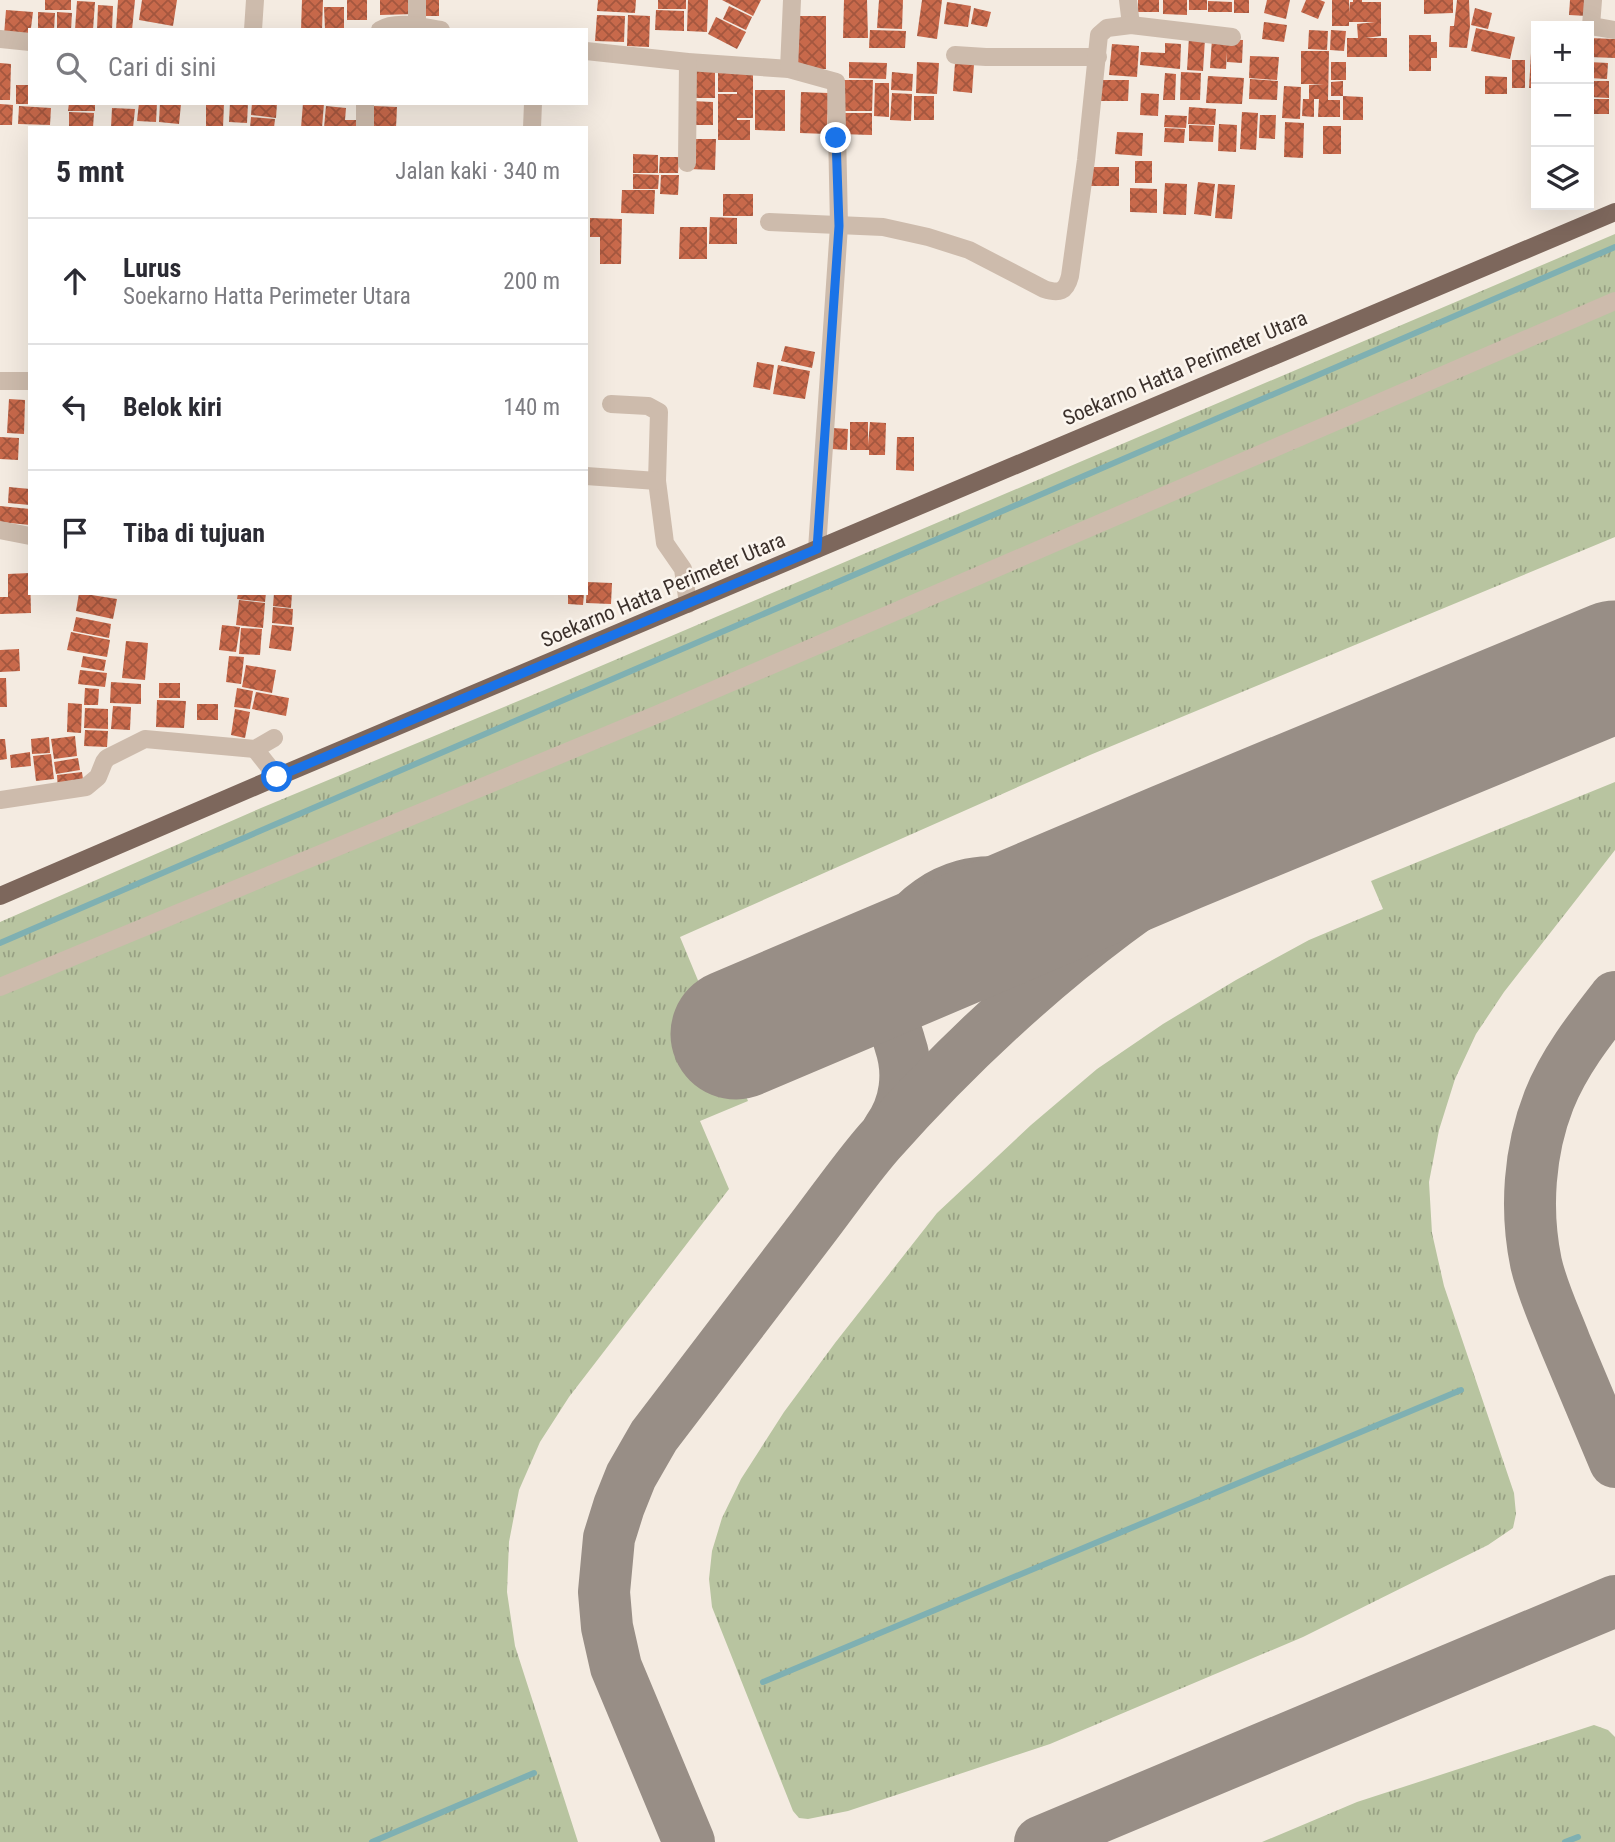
<!DOCTYPE html>
<html lang="id">
<head>
<meta charset="utf-8">
<style>
  :root { --surface:#fff; --page:#f7f7f7; --text:#2b2b33; --muted:#7c7c81; --line:#e1e1e2 }
  body { margin:0; font-family:"Roboto Condensed",sans-serif; background:var(--page); color:var(--text) }
  .controls { position:absolute; right:21px; top:21px; display:grid; overflow:hidden; border-radius:0px; box-shadow:0 7px 28px #0002 }
  .controls button { width:63px; height:63px; display:grid; place-items:center; padding:0; border:0; border-bottom:2px solid var(--line); background:var(--surface); color:var(--text); font:35px sans-serif }
  .stop { position:absolute; width:21px; height:21px; margin:-16px; border:5px solid #1a73e8; border-radius:50%; background:#fff }
  .stop.end { background:#1a73e8; border-color:#fff; box-shadow:0 2px 7px #0008 }
  .list { margin:0; padding:0; list-style:none }
  h2 { display:flex; justify-content:space-between; align-items:center; height:91px; margin:0; padding:0 28px; font-size:30px }
  h2 small { font-size:23px; font-weight:400; color:var(--muted) }
  .list li { display:grid; grid-template-columns:46px 1fr auto; gap:21px; align-items:center; box-sizing:border-box; height:126px; padding:0 28px; border-top:2px solid var(--line) }
  .list b { display:block; font-size:26px; white-space:nowrap }
  .list p { margin:0; font-size:23px; white-space:nowrap; color:var(--muted) }
  .list em { font-size:23px; font-style:normal; color:var(--muted) }
  .icon { flex:none; width:38px; height:38px; fill:none; stroke:currentColor; stroke-width:2; stroke-linecap:round; stroke-linejoin:round }
  .map { position:relative; flex:none; width:1615px; height:1842px; overflow:hidden }
  .search { position:absolute; background:var(--surface); box-shadow:0 7px 28px #0002; left:28px; top:28px; width:560px; height:77px; display:flex; align-items:center; gap:18px; box-sizing:border-box; padding:0 24px; border-radius:0px; color:var(--muted); font-size:26px }
  .panel { position:absolute; background:var(--surface); box-shadow:0 7px 28px #0002; left:28px; top:126px; width:560px; height:469px; border-radius:0px }
  .map>svg:first-child { display:block }
</style>
</head>
<body>
<div class="map">
<svg width="1615" height="1842" viewBox="0 0 1615 1842">
  <defs>
    <pattern id="grass-tufts" width="24" height="20" patternUnits="userSpaceOnUse" patternTransform="scale(1.75)"><rect width="24" height="20" fill="#b8c4a0"/><path d="M3 7l-1-3M5 7V3M7 7l1-3M15 17l-1-3M17 17v-4M19 17l1-3" fill="none" stroke="#97a083"/></pattern>
    <pattern id="building-cross-hatch" width="8" height="8" patternUnits="userSpaceOnUse" patternTransform="scale(1.75)"><rect width="8" height="8" fill="#c8694b"/><path d="M0 0l8 8M0 8l8-8" fill="none" stroke="#a4573f"/></pattern>
  </defs>
  <rect width="100%" height="100%" fill="#f4ebe1"/>
  <g fill="url(#grass-tufts)">
    <polygon points="1615,234 1615,537 1090,755 680,937 748,1101 700,1121 729,1189 569,1397 540,1442 519,1490 509,1542 507,1592 515,1646 578,1842 0,1842 0,922 261,808 528,697"/>
    <polygon points="1615,782 1615,850 1504,992 1476,1034 1455,1079 1439,1130 1429,1182 1432,1233 1444,1286 1514,1493 1516,1514 1513,1528 1488,1545 1303,1637 1050,1744 848,1811 808,1819 799,1818 793,1811 712,1607 709,1579 712,1551 722,1518 741,1479 784,1412 835,1343 937,1213 1031,1125 1097,1069 1163,1024 1236,980 1309,940 1383,909 1371,881"/>
    <polygon points="1594,1725 1608,1730 1615,1737 1615,1842 1262,1842 1357,1802"/>
  </g>
  <g fill="none" stroke-linecap="round" stroke-linejoin="round">
    <g stroke="#7fb0b2" stroke-width="6">
      <polyline points="0,943 1615,247"/>
      <polyline points="763,1682 1461,1390"/>
      <polyline points="372,1842 534,1773"/>
      <polyline points="1565,1842 1578,1837"/>
    </g>
    <g stroke="#988e86" stroke-width="52">
      <path d="M 1615,997 C 1590,1029 1564,1062 1549,1100 C 1529,1151 1525,1210 1536,1263 C 1542,1290 1555,1317 1565,1343 C 1582,1383 1598,1422 1615,1462"/>
      <path d="M 888,1130 C 906,1105 910,1073 900,1044 C 896,1028 888,1014 885,998 C 883,986 885,973 888,961 C 899,913 951,877 1000,883 C 1022,886 1040,894 1063,890 C 1080,887 1096,879 1113,873 C 1134,864 1156,856 1177,847"/>
      <path d="M 689,1842 L 616,1667 L 607,1627 L 604,1592 L 609,1538 L 619,1506 L 631,1476 L 654,1436 C 704,1370 755,1304 805,1238 C 830,1206 853,1172 879,1142 C 976,1033 1087,934 1211,857 C 1267,822 1326,793 1383,763"/>
      <polyline points="1040,1842 1615,1601"/>
    </g>
    <polyline stroke="#988e86" stroke-width="131" points="736,1034 1177,847 1615,666"/>
  </g>
  <g fill="url(#building-cross-hatch)">
    <rect x="45" y="0" width="26" height="10"/>
    <polygon points="118,0 135,0 132,30 116,30"/>
    <polygon points="142,0 177,0 173,26 139,20"/>
    <polygon points="302,0 323,0 322,30 301,30"/>
    <rect x="347" y="0" width="20" height="20"/>
    <polygon points="380,0 415,0 415,14 380,15"/>
    <rect x="420" y="0" width="19" height="16"/>
    <polygon points="598,0 636,0 635,13 597,11"/>
    <rect x="658" y="0" width="28" height="9"/>
    <polygon points="688,0 708,0 707,32 687,31"/>
    <polygon points="722,0 761,0 753,16"/>
    <polygon points="844,0 867,0 868,38 843,38"/>
    <polygon points="879,0 903,0 902,29 877,28"/>
    <polygon points="922,0 942,0 937,39 917,36"/>
    <rect x="1138" y="0" width="21" height="12"/>
    <polygon points="1163,0 1187,0 1187,15 1163,14"/>
    <rect x="1189" y="0" width="18" height="10"/>
    <rect x="1234" y="0" width="15" height="13"/>
    <polygon points="1267,0 1290,0 1286,19 1264,13"/>
    <polygon points="1306,0 1320,0 1325,2 1318,19 1301,12"/>
    <polygon points="1332,0 1349,0 1349,13 1350,2 1353,2 1353,0 1362,0 1362,2 1381,2 1381,36 1365,38 1387,38 1387,57 1347,57 1347,38 1358,38 1357,24 1375,22 1349,22 1349,26 1332,26"/>
    <polygon points="1424,0 1453,0 1453,13 1424,14"/>
    <polygon points="1457,0 1469,0 1470,26 1467,48 1449,47 1450,26 1454,26"/>
    <polygon points="1570,0 1587,0 1587,16 1569,15"/>
    <polygon points="77,1 95,2 93,30 75,30"/>
    <polygon points="1208,1 1232,2 1232,12 1208,12"/>
    <polygon points="947,2 971,6 968,27 944,24"/>
    <polygon points="98,5 113,6 112,30 97,30"/>
    <polygon points="729,6 752,17 746,30 723,19"/>
    <polygon points="324,7 344,7 344,29 325,29"/>
    <polygon points="974,8 991,12 987,27 971,24"/>
    <polygon points="1475,8 1492,13 1488,29 1471,25"/>
    <polygon points="6,10 33,12 30,36 4,35"/>
    <polygon points="656,10 684,11 684,31 655,30"/>
    <polygon points="38,12 55,13 54,30 38,30"/>
    <polygon points="57,12 72,13 71,30 57,30"/>
    <polygon points="597,15 625,16 624,42 595,41"/>
    <polygon points="628,15 650,16 649,47 627,46"/>
    <rect x="798" y="16" width="28" height="53"/>
    <polygon points="716,17 746,32 737,49 708,34"/>
    <polygon points="1264,22 1287,25 1284,42 1262,39"/>
    <polygon points="1476,28 1515,37 1510,59 1471,51"/>
    <polygon points="870,30 906,31 905,48 869,48"/>
    <polygon points="1309,30 1328,31 1327,50 1308,49"/>
    <polygon points="1331,30 1346,31 1344,51 1330,50"/>
    <polygon points="1409,35 1431,35 1431,42 1437,42 1437,58 1431,58 1431,71 1409,71"/>
    <polygon points="1189,37 1205,39 1203,71 1187,70"/>
    <polygon points="1589,38 1615,39 1615,58 1589,57"/>
    <polygon points="1212,39 1243,40 1242,63 1227,62 1227,52 1226,69 1210,68"/>
    <polygon points="1165,43 1181,44 1180,69 1140,65 1141,52 1165,53"/>
    <polygon points="1112,44 1139,46 1137,77 1109,75"/>
    <polygon points="1301,51 1329,51 1328,100 1340,100 1340,117 1318,117 1319,99 1314,99 1314,117 1302,116 1303,99 1309,99 1309,85 1324,84 1301,84"/>
    <polygon points="1531,53 1536,53 1536,88 1529,88"/>
    <polygon points="1250,56 1279,57 1277,80 1249,78"/>
    <rect x="1512" y="60" width="13" height="28"/>
    <polygon points="849,62 887,63 886,79 849,78"/>
    <polygon points="917,62 939,63 937,94 916,93"/>
    <rect x="1331" y="62" width="15" height="18"/>
    <polygon points="1589,62 1608,63 1607,79 1589,78"/>
    <polygon points="0,63 11,64 10,100 0,100"/>
    <polygon points="955,63 974,64 972,93 953,91"/>
    <polygon points="693,68 715,69 715,98 693,98"/>
    <polygon points="718,71 753,71 753,118 737,118 737,120 750,120 750,140 718,140 718,94 737,94 737,92 718,92"/>
    <polygon points="892,72 913,74 912,91 891,90"/>
    <polygon points="1181,72 1201,73 1200,100 1180,100"/>
    <polygon points="1165,73 1176,74 1175,100 1163,100"/>
    <polygon points="1208,76 1244,78 1242,104 1206,103"/>
    <polygon points="1485,76 1507,77 1507,94 1485,94"/>
    <polygon points="1250,79 1278,81 1277,100 1249,99"/>
    <polygon points="840,80 873,80 872,111 839,111"/>
    <polygon points="1098,80 1129,80 1128,101 1098,101"/>
    <polygon points="1343,81 1343,96 1331,96 1331,82"/>
    <polygon points="1589,81 1609,81 1609,98 1589,97"/>
    <polygon points="875,83 889,83 889,117 874,116"/>
    <rect x="16" y="85" width="14" height="19"/>
    <polygon points="1284,86 1301,87 1300,119 1282,118"/>
    <polygon points="755,90 785,90 785,131 755,130"/>
    <polygon points="801,92 828,93 827,134 800,133"/>
    <polygon points="892,93 912,94 911,121 890,120"/>
    <polygon points="1141,93 1159,94 1158,116 1140,115"/>
    <rect x="914" y="96" width="20" height="24"/>
    <polygon points="1343,96 1363,97 1363,120 1343,120"/>
    <rect x="1589" y="99" width="20" height="15"/>
    <polygon points="691,101 713,102 713,125 691,125"/>
    <polygon points="69,103 95,103 95,111 68,111"/>
    <polygon points="139,103 157,103 156,122 137,121"/>
    <polygon points="160,103 181,104 179,124 159,122"/>
    <polygon points="206,103 224,103 223,128 206,128"/>
    <polygon points="230,103 248,103 247,123 229,122"/>
    <polygon points="252,103 277,103 276,118 251,115"/>
    <polygon points="303,103 324,103 322,128 301,128"/>
    <polygon points="0,104 13,105 12,125 0,125"/>
    <polygon points="19,106 51,108 50,125 18,124"/>
    <polygon points="326,106 346,108 345,120 363,120 363,128 324,128"/>
    <polygon points="374,106 397,107 396,128 372,128"/>
    <polygon points="1189,107 1216,109 1215,125 1188,124"/>
    <polygon points="112,108 135,109 133,128 111,128"/>
    <polygon points="69,112 94,113 93,128 69,128"/>
    <polygon points="1242,112 1258,113 1256,150 1240,149"/>
    <polygon points="840,113 872,113 872,135 839,134"/>
    <polygon points="1165,115 1187,116 1186,128 1164,127"/>
    <polygon points="1260,115 1276,115 1275,139 1259,138"/>
    <polygon points="251,117 275,119 274,128 250,128"/>
    <polygon points="1285,122 1304,123 1303,158 1284,157"/>
    <polygon points="1219,124 1237,125 1236,152 1218,151"/>
    <polygon points="1189,125 1214,126 1213,142 1189,141"/>
    <rect x="1323" y="126" width="18" height="28"/>
    <polygon points="1165,128 1185,129 1184,143 1164,142"/>
    <polygon points="1117,132 1143,133 1142,156 1115,154"/>
    <polygon points="690,139 716,139 715,170 689,169"/>
    <polygon points="633,154 658,155 658,173 633,173"/>
    <polygon points="660,157 679,157 678,173 659,173"/>
    <rect x="1135" y="161" width="17" height="22"/>
    <rect x="1090" y="167" width="29" height="19"/>
    <polygon points="633,174 659,175 658,189 633,189"/>
    <polygon points="661,175 679,175 678,195 660,194"/>
    <polygon points="1198,182 1215,184 1211,216 1194,214"/>
    <polygon points="1165,183 1187,184 1186,215 1163,214"/>
    <polygon points="1218,184 1235,185 1232,219 1215,218"/>
    <polygon points="1130,188 1157,189 1157,213 1130,212"/>
    <polygon points="622,190 655,190 654,214 621,213"/>
    <rect x="723" y="194" width="30" height="22"/>
    <polygon points="710,217 737,218 737,244 709,244"/>
    <polygon points="590,218 622,219 621,264 600,264 600,237 590,237"/>
    <polygon points="680,227 707,227 707,259 679,259"/>
    <polygon points="785,346 815,352 812,368 781,361"/>
    <polygon points="757,362 774,365 770,390 753,387"/>
    <polygon points="778,365 810,371 805,399 773,394"/>
    <polygon points="9,399 25,400 24,434 7,433"/>
    <polygon points="850,422 868,422 868,445 870,422 886,423 885,455 869,455 869,450 850,450"/>
    <polygon points="833,428 848,429 847,450 832,449"/>
    <polygon points="0,437 19,438 18,460 0,459"/>
    <polygon points="897,437 914,437 914,471 896,470"/>
    <polygon points="9,487 30,489 30,505 8,503"/>
    <polygon points="0,506 30,509 30,525 0,522"/>
    <polygon points="30,573 31,613 0,614 0,597 8,597 8,574"/>
    <polygon points="587,582 612,583 611,604 586,603"/>
    <polygon points="79,593 117,599 113,619 76,611"/>
    <polygon points="238,593 266,593 265,602 237,599"/>
    <polygon points="274,593 292,593 291,608 273,606"/>
    <polygon points="568,593 584,593 583,605 568,604"/>
    <polygon points="239,600 265,603 263,628 236,625"/>
    <polygon points="273,607 293,609 292,625 272,623"/>
    <polygon points="76,617 111,624 109,638 73,631"/>
    <polygon points="222,625 240,627 236,652 219,650"/>
    <polygon points="272,625 294,627 291,651 269,648"/>
    <polygon points="241,628 262,629 260,655 239,654"/>
    <polygon points="71,632 110,640 107,657 67,650"/>
    <polygon points="126,641 148,643 145,680 122,678"/>
    <polygon points="19,649 20,671 0,672 0,650"/>
    <polygon points="83,656 106,660 104,671 81,667"/>
    <polygon points="229,656 244,657 241,684 226,682"/>
    <polygon points="246,665 276,670 272,693 242,687"/>
    <polygon points="80,670 107,673 105,687 78,684"/>
    <polygon points="0,678 6,678 7,707 0,707"/>
    <polygon points="111,682 141,684 141,704 110,703"/>
    <rect x="159" y="683" width="21" height="15"/>
    <polygon points="85,688 99,689 98,705 84,705"/>
    <polygon points="237,688 253,691 250,709 234,707"/>
    <polygon points="256,692 289,698 286,716 252,709"/>
    <polygon points="157,700 186,701 184,728 156,727"/>
    <polygon points="68,703 82,704 81,733 67,732"/>
    <rect x="197" y="704" width="21" height="16"/>
    <polygon points="113,706 131,707 130,730 111,729"/>
    <polygon points="85,708 108,709 108,729 84,728"/>
    <polygon points="235,709 250,712 245,738 231,735"/>
    <polygon points="85,730 108,731 107,747 84,746"/>
    <polygon points="75,736 77,756 54,759 51,739"/>
    <polygon points="49,737 50,753 32,754 31,739"/>
    <polygon points="0,739 5,739 7,759 0,760"/>
    <polygon points="30,752 31,766 11,768 10,755"/>
    <polygon points="51,754 54,779 36,781 33,756"/>
    <polygon points="78,758 80,770 56,774 54,762"/>
    <polygon points="82,772 84,787 58,790 57,775"/>
  </g>
  <g fill="none" stroke-linecap="round" stroke-linejoin="round">
    <g stroke="#cdbbac" stroke-width="18">
      <polyline points="1128,0 1131,25"/>
      <polyline points="1593,0 1591,26 1615,30"/>
      <polyline points="417,26 417,0"/>
      <polyline points="253,30 255,0"/>
      <path d="M 380,30 C 397,20 422,27 441,30"/>
      <polyline points="0,39 30,42"/>
      <polyline points="586,51 688,62 789,69 836,82 839,226 817,549"/>
      <polyline points="955,55 986,57 1098,57"/>
      <polyline points="789,69 792,0"/>
      <polyline points="365,128 365,103"/>
      <polyline points="532,128 533,103"/>
      <polyline points="687,163 688,62"/>
      <path d="M 769,222 L 883,227 L 928,237 L 969,250 L 1044,289 C 1059,294 1066,292 1070,276 L 1086,160 L 1099,35 L 1107,28 L 1131,25 L 1232,37"/>
      <polyline points="0,381 30,381"/>
      <polyline points="611,404 648,406 659,412 657,481 664,535 665,543 683,569 688,604"/>
      <polyline points="586,476 657,481"/>
      <polyline points="0,530 30,536"/>
      <polyline points="255,749 277,777"/>
      <polyline points="0,800 86,787 98,777 104,762 107,758 145,739 255,749 274,738"/>
      <polyline points="0,987 658,714 1615,301"/>
    </g>
    <polyline stroke="#7d675c" stroke-width="18" points="0,896 277,777 1615,212"/>
  </g>
  <g fill="none" stroke-linecap="round" stroke-linejoin="round">
    <polyline stroke="#1a73e8" stroke-width="9" points="277,777 817,549 839,226 836,138"/>
  </g>
  <g text-anchor="middle" stroke-width="5" stroke-linejoin="round" paint-order="stroke">
    <g font-size="21" fill="#3b302b" stroke="#fbf5ee">
      <text transform="translate(1185 368) rotate(-23)" y="7">Soekarno Hatta Perimeter Utara</text>
      <text transform="translate(663 590) rotate(-23)" y="7">Soekarno Hatta Perimeter Utara</text>
    </g>
  </g>
</svg>
<div class="controls">
<button>+</button>
<button>−</button>
<button><svg class="icon" aria-label="layers" viewBox="0 0 24 24"><path d="M12 4l9 5-9 5-9-5zM3 14l9 5 9-5"/></svg></button>
</div>
<div class="stop" style="left:277px;top:777px"></div>
<div class="stop end" style="left:836px;top:138px"></div>
<div class="search"><svg class="icon" aria-label="search" viewBox="0 0 24 24"><circle cx="10" cy="10" r="6"/><path d="M15 15l6 6"/></svg>Cari di sini</div>
<section class="panel">
<h2>5 mnt<small>Jalan kaki · 340 m</small></h2>
<ul class="list">
<li><svg class="icon" aria-label="ahead" viewBox="0 0 24 24"><path d="M12 20V5M6 11l6-6 6 6"/></svg><div><b>Lurus</b><p>Soekarno Hatta Perimeter Utara</p></div><em>200 m</em></li>
<li><svg class="icon" aria-label="left" viewBox="0 0 24 24"><path d="M17 20v-9H6M10 6l-5 5 5 5"/></svg><div><b>Belok kiri</b></div><em>140 m</em></li>
<li><svg class="icon" aria-label="arrive" viewBox="0 0 24 24"><path d="M6 21V4h12l-3 4 3 4H6"/></svg><div><b>Tiba di tujuan</b></div></li>
</ul>
</section>
</div>
</body>
</html>
